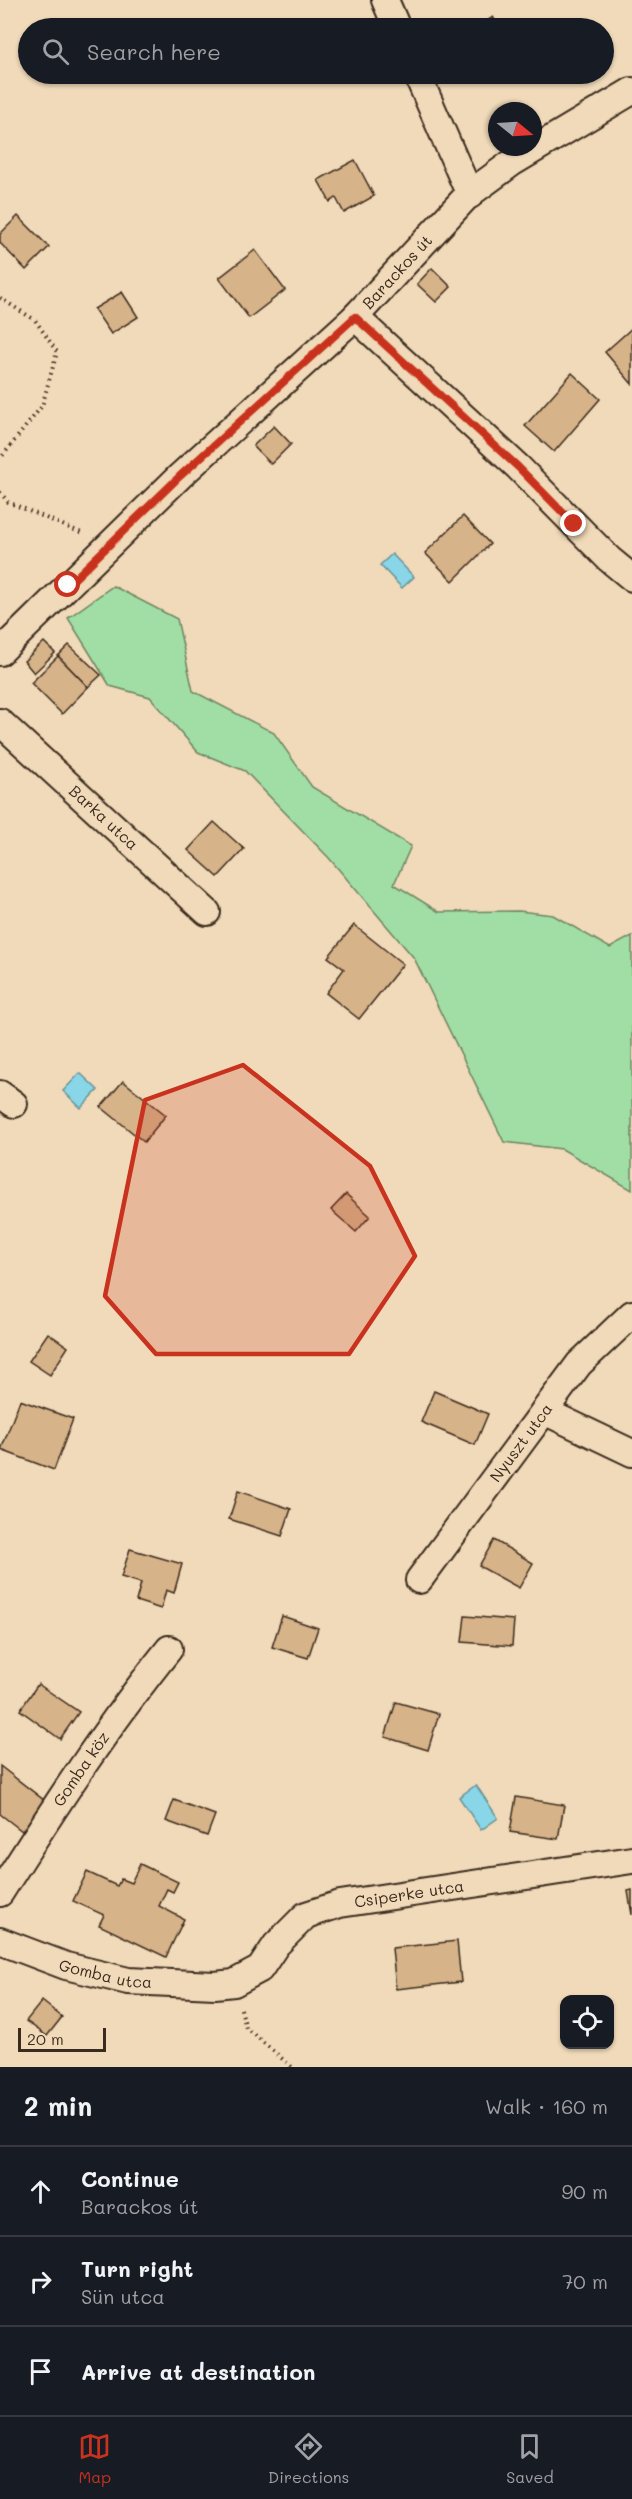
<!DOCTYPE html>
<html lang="en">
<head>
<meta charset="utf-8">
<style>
  :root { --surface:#171b24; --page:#20242c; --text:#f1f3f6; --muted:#9ea1a6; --line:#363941; --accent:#c8321e }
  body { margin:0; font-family:Mali,sans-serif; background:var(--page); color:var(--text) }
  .controls { position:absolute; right:18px; bottom:18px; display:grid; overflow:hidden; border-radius:12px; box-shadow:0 2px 4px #0004 }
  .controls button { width:54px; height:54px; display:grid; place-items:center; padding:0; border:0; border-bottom:2px solid var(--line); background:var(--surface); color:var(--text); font:30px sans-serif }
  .compass { position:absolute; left:488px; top:102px; width:54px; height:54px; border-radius:50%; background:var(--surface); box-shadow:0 2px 4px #0004; rotate:108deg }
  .scale { position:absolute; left:18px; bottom:15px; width:88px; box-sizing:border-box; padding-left:6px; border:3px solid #3b2a1e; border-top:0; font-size:16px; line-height:21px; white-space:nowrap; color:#3b2a1e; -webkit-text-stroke:4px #f0dab9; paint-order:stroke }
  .stop { position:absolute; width:18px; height:18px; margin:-14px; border:4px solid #c8321e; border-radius:50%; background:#fff }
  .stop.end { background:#c8321e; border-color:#fff; box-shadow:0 2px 6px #0008 }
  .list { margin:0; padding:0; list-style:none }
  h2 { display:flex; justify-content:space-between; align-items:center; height:78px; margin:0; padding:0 24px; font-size:26px }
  h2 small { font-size:20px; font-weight:400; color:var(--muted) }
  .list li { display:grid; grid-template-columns:39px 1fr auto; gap:18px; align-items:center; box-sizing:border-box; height:90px; padding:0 24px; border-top:2px solid var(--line) }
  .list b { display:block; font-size:22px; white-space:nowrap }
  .list p { margin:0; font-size:20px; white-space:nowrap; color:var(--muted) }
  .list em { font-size:20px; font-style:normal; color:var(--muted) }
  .icon { flex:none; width:33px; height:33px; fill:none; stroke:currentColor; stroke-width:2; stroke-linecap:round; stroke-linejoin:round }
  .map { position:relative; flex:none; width:632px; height:2067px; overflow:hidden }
  .search { position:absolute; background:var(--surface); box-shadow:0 2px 4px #0004; left:18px; right:18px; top:18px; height:66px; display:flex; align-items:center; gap:15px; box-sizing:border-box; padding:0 21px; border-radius:33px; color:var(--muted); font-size:22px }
  .sheet { height:348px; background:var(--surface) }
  nav { display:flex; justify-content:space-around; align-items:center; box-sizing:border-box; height:84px; border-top:2px solid var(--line); background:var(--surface); font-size:16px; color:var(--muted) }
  nav a { display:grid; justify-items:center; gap:3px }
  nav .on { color:var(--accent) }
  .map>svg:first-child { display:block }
</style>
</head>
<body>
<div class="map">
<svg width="632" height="2067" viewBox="0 0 632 2067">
  <rect width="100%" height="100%" fill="#f0dab9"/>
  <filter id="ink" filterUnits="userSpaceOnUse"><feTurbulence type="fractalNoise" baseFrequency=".0167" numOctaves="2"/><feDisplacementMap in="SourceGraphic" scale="12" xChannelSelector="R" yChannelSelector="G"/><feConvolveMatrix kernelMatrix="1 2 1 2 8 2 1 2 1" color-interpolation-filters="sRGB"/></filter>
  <g filter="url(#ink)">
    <polygon fill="#a1dea6" stroke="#6e8462" stroke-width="1.5" points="113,586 177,619 193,691 274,733 312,787 411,846 394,884 439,912 519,911 553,915 610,948 632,936 632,1190 562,1149 504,1142 414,958 329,858 245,771 198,752 150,697 110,686 68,618"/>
    <g fill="#88d6e7" stroke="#699197" stroke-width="1.5">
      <polygon points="392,554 414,577 402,588 380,565"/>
      <polygon points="80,1073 98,1090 81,1108 63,1091"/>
      <polygon points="476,1785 498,1818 481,1830 459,1797"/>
    </g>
    <g fill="#d6b388" stroke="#3b2a1e" stroke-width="1.5">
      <polygon points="493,17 500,28 476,28"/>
      <polygon points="355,160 374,196 344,213 336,198 330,202 318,180"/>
      <polygon points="18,216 49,247 26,270 0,243 0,234"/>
      <polygon points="255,250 285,290 249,318 219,278"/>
      <polygon points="432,268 451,287 436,302 417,284"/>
      <polygon points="122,292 138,317 111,334 94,309"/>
      <polygon points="632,328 632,384 605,352"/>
      <polygon points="572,373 600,399 554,452 525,426"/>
      <polygon points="274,426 291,444 271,464 253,446"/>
      <polygon points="463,516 490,544 453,581 425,553"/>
      <polygon points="44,642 55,653 34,673 24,661"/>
      <polygon points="69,645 101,675 88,687 58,656"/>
      <polygon points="58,656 88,687 62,714 31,683"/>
      <polygon points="214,822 244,849 218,877 188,850"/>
      <polygon points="354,925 403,964 359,1019 326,993 344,969 328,957"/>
      <polygon points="123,1081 166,1115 144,1142 101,1107"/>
      <polygon points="346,1194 370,1216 356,1232 331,1210"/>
      <polygon points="48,1333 68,1347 50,1375 29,1361"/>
      <polygon points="434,1391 488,1414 475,1445 421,1422"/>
      <polygon points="20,1400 73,1419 54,1470 1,1450"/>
      <polygon points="238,1491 291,1509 282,1536 229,1519"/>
      <polygon points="494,1540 533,1563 519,1588 479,1566"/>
      <polygon points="130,1549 182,1564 174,1593 166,1590 161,1609 136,1601 141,1583 121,1577"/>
      <polygon points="282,1616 318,1628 308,1658 272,1647"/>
      <polygon points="465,1616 514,1620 512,1646 462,1642"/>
      <polygon points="38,1684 79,1712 60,1739 20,1710"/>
      <polygon points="396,1702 439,1714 428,1750 385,1737"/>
      <polygon points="0,1766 45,1801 22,1831 0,1814"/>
      <polygon points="516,1797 564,1805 558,1839 510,1832"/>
      <polygon points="174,1800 215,1815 207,1836 166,1821"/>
      <polygon points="140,1864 178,1882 173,1892 167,1889 159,1906 184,1919 166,1957 99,1925 104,1915 73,1901 87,1872 117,1886 121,1879 131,1883"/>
      <polygon points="632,1890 632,1915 628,1891"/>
      <polygon points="457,1941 461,1982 396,1989 392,1948"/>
      <polygon points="42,2001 62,2017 47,2036 26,2021"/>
      <polygon points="581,2044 607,2044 607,2046 582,2048"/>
    </g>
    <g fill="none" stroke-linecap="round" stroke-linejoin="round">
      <defs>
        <g id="street">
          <polyline points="385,0 397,28"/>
          <polyline points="417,74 470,195"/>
          <polyline points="355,317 518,467 609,559 632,578"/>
          <path id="s1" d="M 0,652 L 180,476 L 355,317 L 468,195 L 513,162 L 632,91"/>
          <path id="s2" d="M 0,722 L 207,912"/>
          <polyline points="0,1094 14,1104"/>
          <polyline points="544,1411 632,1453"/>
          <path id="s3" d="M 419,1580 L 579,1364 L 632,1314"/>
          <path id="s4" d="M 0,1893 C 53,1809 107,1726 169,1649"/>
          <path id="s5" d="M 0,1941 L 66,1966 L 128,1981 L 215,1985 L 234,1983 L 260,1969 L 276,1945 L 306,1915 L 340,1904 L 632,1860"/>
        </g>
      </defs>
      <use href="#street" stroke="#3b2a1e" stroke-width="30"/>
      <g stroke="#3b2a1e" stroke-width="4" stroke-dasharray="1.5 4.5" stroke-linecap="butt">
        <polyline points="0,298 35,320 57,352 42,406 0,459"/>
        <polyline points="0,492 8,502 84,534"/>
        <polyline points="241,2009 246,2028 292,2067"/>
      </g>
      <use href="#street" stroke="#f0dab9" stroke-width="26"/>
    </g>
  </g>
  <g fill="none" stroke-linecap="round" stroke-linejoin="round" filter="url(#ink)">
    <polyline stroke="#c8321e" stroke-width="8" points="68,585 180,476 355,317 518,467 574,524"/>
  </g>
  <path fill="#c8321e" fill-opacity="0.2" stroke="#c8321e" stroke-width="4.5" stroke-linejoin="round" d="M 243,1065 L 370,1166 L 415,1256 L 349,1354 L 156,1354 L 105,1296 L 145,1100 Z"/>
  <g text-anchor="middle" stroke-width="4.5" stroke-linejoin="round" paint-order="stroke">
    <g font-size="16" fill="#3b2a1e" stroke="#f0dab9">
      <text dy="6" stroke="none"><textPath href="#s1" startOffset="550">Barackos út</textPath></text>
      <text dy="6" stroke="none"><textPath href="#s2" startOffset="141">Barka utca</textPath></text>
      <text dy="6" stroke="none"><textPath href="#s3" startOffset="171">Nyuszt utca</textPath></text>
      <text dy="6" stroke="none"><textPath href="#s4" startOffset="148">Gomba köz</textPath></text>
      <text dy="6" stroke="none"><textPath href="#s5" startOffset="447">Csiperke utca</textPath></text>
      <text dy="6" stroke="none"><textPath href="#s5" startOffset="111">Gomba utca</textPath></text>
    </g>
  </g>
</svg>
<div class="controls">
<button><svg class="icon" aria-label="locate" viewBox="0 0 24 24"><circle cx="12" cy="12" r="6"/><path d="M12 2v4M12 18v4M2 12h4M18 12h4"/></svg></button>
</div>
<svg class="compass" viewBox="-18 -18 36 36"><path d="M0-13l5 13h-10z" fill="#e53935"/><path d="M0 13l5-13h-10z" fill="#9ea1a6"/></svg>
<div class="scale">20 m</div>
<div class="stop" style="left:68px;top:585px"></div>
<div class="stop end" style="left:574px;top:524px"></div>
<div class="search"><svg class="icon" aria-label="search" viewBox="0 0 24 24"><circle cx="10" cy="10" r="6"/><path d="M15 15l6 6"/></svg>Search here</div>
</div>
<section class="sheet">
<h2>2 min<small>Walk · 160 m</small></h2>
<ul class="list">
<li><svg class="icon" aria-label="ahead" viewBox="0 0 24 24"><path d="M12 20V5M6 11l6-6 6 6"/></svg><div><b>Continue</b><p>Barackos út</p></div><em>90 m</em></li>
<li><svg class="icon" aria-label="right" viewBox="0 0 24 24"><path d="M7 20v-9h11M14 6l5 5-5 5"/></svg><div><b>Turn right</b><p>Sün utca</p></div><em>70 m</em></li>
<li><svg class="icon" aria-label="arrive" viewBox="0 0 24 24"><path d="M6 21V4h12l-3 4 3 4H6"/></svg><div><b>Arrive at destination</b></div></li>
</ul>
</section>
<nav>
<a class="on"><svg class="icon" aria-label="map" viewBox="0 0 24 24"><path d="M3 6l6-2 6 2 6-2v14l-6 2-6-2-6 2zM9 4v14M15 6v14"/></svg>Map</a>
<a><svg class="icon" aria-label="directions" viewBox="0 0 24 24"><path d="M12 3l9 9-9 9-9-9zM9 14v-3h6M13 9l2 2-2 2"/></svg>Directions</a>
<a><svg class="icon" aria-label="saved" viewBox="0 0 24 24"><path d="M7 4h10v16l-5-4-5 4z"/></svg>Saved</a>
</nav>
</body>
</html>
